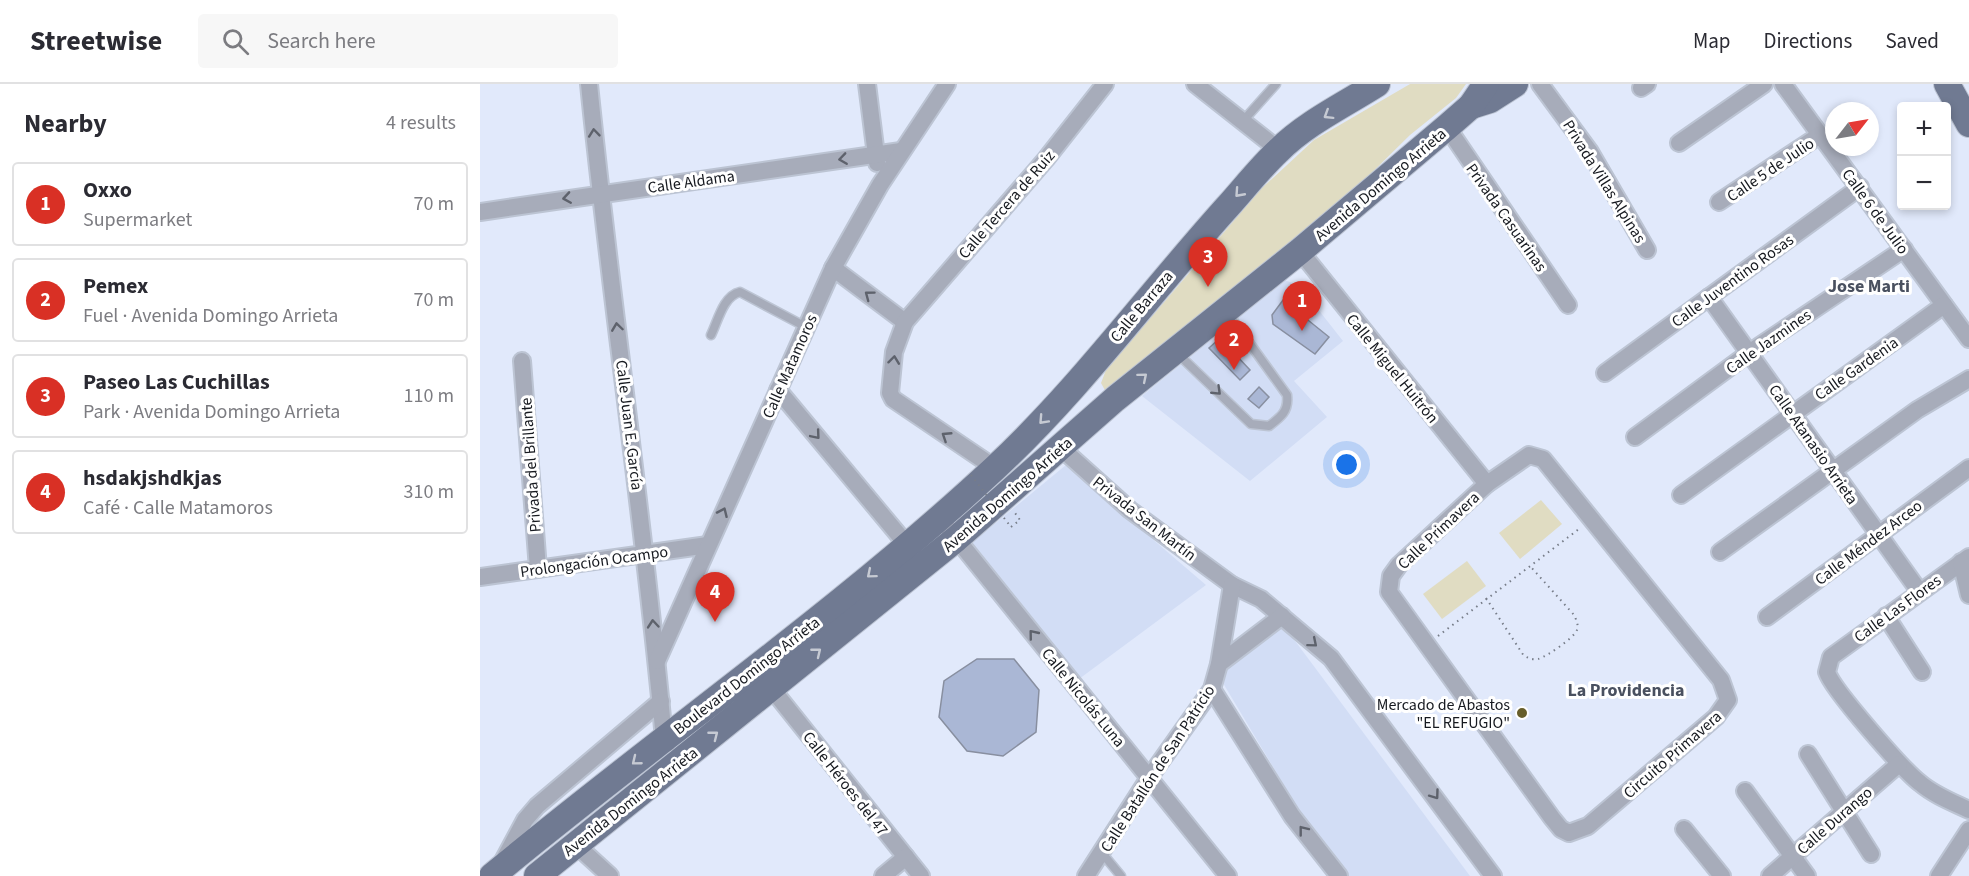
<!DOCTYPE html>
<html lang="en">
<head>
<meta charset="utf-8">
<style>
  :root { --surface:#fff; --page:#f7f7f7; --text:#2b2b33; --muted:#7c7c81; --line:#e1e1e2; --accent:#d93025 }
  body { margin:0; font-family:"Source Sans 3",sans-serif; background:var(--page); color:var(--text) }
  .controls { position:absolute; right:18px; top:18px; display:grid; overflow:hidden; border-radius:6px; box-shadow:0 3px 9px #0003 }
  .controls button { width:54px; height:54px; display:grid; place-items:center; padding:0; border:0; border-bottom:2px solid var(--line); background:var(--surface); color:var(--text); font:30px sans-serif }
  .compass { position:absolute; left:1345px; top:18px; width:54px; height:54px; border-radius:50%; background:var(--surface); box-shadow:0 3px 9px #0003; rotate:59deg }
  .you { position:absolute; left:867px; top:381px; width:21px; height:21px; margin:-15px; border:4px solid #fff; border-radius:50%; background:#1a73e8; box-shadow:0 0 0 9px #1a73e833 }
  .badge { display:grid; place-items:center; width:39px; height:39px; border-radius:50%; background:var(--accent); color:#fff; font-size:20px; font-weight:700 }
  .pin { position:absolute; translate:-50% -50px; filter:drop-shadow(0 2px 3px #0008) }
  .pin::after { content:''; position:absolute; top:32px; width:21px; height:18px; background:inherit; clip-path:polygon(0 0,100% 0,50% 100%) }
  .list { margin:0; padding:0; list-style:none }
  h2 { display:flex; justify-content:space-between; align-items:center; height:78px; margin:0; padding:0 24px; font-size:26px }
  h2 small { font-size:20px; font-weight:400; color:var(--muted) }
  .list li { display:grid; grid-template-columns:39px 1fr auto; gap:18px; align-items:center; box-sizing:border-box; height:84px; margin:0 12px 12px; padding:0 12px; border:2px solid var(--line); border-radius:6px }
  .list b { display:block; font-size:22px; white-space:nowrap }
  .list p { margin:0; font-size:20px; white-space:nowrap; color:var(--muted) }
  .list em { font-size:20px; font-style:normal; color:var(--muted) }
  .icon { flex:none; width:33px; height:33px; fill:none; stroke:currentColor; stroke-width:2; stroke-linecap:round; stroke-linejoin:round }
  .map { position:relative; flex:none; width:1489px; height:792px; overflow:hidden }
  header { display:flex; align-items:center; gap:36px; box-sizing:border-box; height:84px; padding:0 30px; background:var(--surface); border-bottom:2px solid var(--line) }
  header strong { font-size:28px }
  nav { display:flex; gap:33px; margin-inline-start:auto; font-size:21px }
  .search { width:420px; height:54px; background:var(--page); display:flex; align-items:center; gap:15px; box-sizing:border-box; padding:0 21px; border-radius:6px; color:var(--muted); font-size:22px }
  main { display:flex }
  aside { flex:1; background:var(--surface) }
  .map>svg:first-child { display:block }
</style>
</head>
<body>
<header>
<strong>Streetwise</strong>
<div class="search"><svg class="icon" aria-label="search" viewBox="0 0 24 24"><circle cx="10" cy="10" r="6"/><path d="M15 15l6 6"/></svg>Search here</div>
<nav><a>Map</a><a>Directions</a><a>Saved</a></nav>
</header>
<main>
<aside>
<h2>Nearby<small>4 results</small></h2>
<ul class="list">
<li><span class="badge">1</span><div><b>Oxxo</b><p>Supermarket</p></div><em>70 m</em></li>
<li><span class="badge">2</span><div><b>Pemex</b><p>Fuel · Avenida Domingo Arrieta</p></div><em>70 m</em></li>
<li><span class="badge">3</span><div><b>Paseo Las Cuchillas</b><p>Park · Avenida Domingo Arrieta</p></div><em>110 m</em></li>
<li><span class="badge">4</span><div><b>hsdakjshdkjas</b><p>Café · Calle Matamoros</p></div><em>310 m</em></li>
</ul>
</aside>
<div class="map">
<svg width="1489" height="792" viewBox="0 0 1489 792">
  <rect width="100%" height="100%" fill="#e1e9fb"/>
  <g fill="#d2ddf5">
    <polygon points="804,196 819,201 863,257 814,297 847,333 770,397 662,312"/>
    <polygon points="586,381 726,501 599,595 489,461"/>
    <polygon points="801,538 990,792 863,792 836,755 740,594 742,579"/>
  </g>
  <g fill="#e0dcc2">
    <polygon points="930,0 986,0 976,14 930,51 860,120 626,308 621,299 626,286 781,105 834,56"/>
    <polygon points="1061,416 1082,440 1040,475 1019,449"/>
    <polygon points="987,477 1006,502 962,535 943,510"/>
  </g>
  <g fill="#aab7d5" stroke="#888fa0" stroke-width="1.5">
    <polygon points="803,216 849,253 835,270 793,240 792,231"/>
    <polygon points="740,254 770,286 760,296 729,264"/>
    <polygon points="779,303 789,313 779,324 768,315"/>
    <polygon points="497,575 534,575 559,606 556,648 523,672 487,667 459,633 464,597"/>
  </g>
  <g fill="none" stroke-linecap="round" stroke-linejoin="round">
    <defs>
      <g id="lane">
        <polyline points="763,37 796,0"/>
        <path d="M 231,251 C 238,237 243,212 260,208 L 326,243"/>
        <path d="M 697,269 L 771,340 L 789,342 C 801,333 809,327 807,311 L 747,228"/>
        <polyline points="622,769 641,792"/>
      </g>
      <g id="street">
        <path d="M 109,0 C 131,219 164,436 184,655 L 188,659"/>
        <polyline points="387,0 397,79"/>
        <polyline points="715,0 799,66"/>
        <polyline points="1060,0 1110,68 1167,166"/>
        <polyline points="1303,0 1489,255"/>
        <polyline points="1161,4 1167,0"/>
        <polyline points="967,43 1088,221"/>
        <polyline points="1199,59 1284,0"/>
        <polyline points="1239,118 1340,51"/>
        <polyline points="0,128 421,67"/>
        <polyline points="820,167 1007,400"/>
        <polyline points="353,184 425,238"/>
        <polyline points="1229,213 1439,507"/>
        <polyline points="42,277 58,485"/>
        <polyline points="1125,289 1380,103"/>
        <polyline points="298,306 427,461"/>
        <polyline points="1155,353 1269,269 1424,165"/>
        <polyline points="581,364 650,426 752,501 781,515 851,574 1013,792"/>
        <polygon points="1049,371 1063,375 1241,596 1248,616 1236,633 1108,742 1089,749 1081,745 1072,734 909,508 911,492 919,481 1007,400"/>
        <polyline points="515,384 413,315 410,309 414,268 425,238 566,75 625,0"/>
        <polyline points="1201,411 1464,221"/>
        <polyline points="460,434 748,792"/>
        <polyline points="1240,468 1437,326 1489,295"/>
        <path d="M 1489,473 L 1351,573 L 1347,588 C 1352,605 1424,687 1440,699 C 1454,711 1472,718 1489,726"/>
        <polyline points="1481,478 1489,511"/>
        <polyline points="0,493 228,461"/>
        <polyline points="1406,532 1442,588"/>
        <polyline points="1287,533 1489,384"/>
        <polyline points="177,577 353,184 400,101 467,0"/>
        <polyline points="739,580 802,532"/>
        <polyline points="292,605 441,792"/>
        <polyline points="732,605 812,732 859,792"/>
        <polyline points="1328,670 1391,770"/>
        <polyline points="1265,707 1327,792"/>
        <polyline points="1204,745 1242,792"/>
        <polyline points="95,760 130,792"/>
        <polyline points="23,777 45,736 57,722 181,617"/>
        <polyline points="403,792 426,773"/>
        <polyline points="606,792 669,694 732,605 739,580 752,501"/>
        <polyline points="1290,792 1419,680"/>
        <polyline points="1459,792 1489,746"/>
      </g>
      <g id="primary">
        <polyline points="1467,0 1489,40"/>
        <polyline points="991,22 1010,16 1035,0"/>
        <path d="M 12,792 C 178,654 357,531 515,384 C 601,304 671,207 750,120 C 766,102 781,83 798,67 C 826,39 864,21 897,0"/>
        <polyline points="57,792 476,455 635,315 820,167 967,43 991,22 1006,0"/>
      </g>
    </defs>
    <use href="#lane" stroke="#bcc4d3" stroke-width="11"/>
    <use href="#street" stroke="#bcc4d3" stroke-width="20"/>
    <use href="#primary" stroke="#bcc4d3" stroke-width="28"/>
    <g stroke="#777d89" stroke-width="2" stroke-dasharray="1.5 4.5" stroke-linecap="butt">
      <polyline points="531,443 540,436 535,429"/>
      <path d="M 1006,514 L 1044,572 C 1049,574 1052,576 1058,575 C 1066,573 1094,554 1097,546 C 1099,541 1096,537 1095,532 L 1050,482"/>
      <polyline points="958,552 1099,445"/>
    </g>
    <use href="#lane" stroke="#a7acba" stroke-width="8"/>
    <use href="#street" stroke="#a7acba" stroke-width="16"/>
    <use href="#primary" stroke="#707a92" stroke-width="26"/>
    <polyline stroke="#777d89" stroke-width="2" stroke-dasharray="1.5 4.5" stroke-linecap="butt" points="491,391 531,443"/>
  </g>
  <defs><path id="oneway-chevron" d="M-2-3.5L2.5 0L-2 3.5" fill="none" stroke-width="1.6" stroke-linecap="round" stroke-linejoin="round" transform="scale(1.5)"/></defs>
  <g stroke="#c6cad3">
    <use href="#oneway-chevron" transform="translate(848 31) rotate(148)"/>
    <use href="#oneway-chevron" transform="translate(759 109) rotate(132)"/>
    <use href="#oneway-chevron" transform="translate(663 293) rotate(-40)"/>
    <use href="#oneway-chevron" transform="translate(563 336) rotate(133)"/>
    <use href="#oneway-chevron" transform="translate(391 490) rotate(140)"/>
    <use href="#oneway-chevron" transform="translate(337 568) rotate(-39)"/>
    <use href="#oneway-chevron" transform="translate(234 651) rotate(-38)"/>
    <use href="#oneway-chevron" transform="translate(156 677) rotate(141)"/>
  </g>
  <g stroke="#5e626c">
    <use href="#oneway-chevron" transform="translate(114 49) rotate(-96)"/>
    <use href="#oneway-chevron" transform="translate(363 75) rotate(172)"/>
    <use href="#oneway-chevron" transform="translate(87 114) rotate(171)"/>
    <use href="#oneway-chevron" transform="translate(389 211) rotate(-143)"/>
    <use href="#oneway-chevron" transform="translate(137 243) rotate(-98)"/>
    <use href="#oneway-chevron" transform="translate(414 276) rotate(-83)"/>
    <use href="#oneway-chevron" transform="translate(737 307) rotate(44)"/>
    <use href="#oneway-chevron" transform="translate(336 351) rotate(50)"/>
    <use href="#oneway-chevron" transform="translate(466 352) rotate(-147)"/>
    <use href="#oneway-chevron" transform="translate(243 428) rotate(-66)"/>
    <use href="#oneway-chevron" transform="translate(173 540) rotate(-95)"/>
    <use href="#oneway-chevron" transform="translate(553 550) rotate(-129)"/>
    <use href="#oneway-chevron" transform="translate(833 559) rotate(40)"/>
    <use href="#oneway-chevron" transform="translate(955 711) rotate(54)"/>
    <use href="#oneway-chevron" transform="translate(823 746) rotate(-128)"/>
  </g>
  <circle fill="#675e2b" stroke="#fff" stroke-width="2" cx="1042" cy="629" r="6"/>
  <g text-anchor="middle" stroke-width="6" stroke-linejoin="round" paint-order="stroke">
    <g font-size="16" fill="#16191f" stroke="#fff">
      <text transform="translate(1290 85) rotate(-34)" y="6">Calle 5 de Julio</text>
      <text transform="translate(211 97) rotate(-8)" y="6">Calle Aldama</text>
      <text transform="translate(1125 97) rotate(58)" y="6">Privada Villas Alpinas</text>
      <text transform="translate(900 100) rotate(-40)" y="6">Avenida Domingo Arrieta</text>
      <text transform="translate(526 120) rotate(-49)" y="6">Calle Tercera de Ruiz</text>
      <text transform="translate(1396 127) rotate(54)" y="6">Calle 6 de Julio</text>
      <text transform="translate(1027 133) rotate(55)" y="6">Privada Casuarinas</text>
      <text transform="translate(1252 196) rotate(-36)" y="6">Calle Juventino Rosas</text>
      <text transform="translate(661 222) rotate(-50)" y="6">Calle Barraza</text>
      <text transform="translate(1288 257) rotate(-35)" y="6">Calle Jazmines</text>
      <text transform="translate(309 282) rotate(-66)" y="6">Calle Matamoros</text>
      <text transform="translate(913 284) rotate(51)" y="6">Calle Miguel Huitrón</text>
      <text transform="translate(1376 284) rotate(-35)" y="6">Calle Gardenia</text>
      <text transform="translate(150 341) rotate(83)" y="6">Calle Juan E. García</text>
      <text transform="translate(1334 360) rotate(55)" y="6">Calle Atanasio Arrieta</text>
      <text transform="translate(50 381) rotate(-94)" y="6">Privada del Brillante</text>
      <text transform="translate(527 410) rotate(-41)" y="6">Avenida Domingo Arrieta</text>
      <text transform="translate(665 434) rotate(38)" y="6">Privada San Martín</text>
      <text transform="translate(958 446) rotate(-43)" y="6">Calle Primavera</text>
      <text transform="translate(1388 458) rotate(-37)" y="6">Calle Méndez Arceo</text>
      <text transform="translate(114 477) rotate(-8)" y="6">Prolongación Ocampo</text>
      <text transform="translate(1417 524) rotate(-36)" y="6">Calle Las Flores</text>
      <text transform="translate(266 591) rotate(-38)" y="6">Boulevard Domingo Arrieta</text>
      <text transform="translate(604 613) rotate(51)" y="6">Calle Nicolás Luna</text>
      <text transform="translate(1192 670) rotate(-41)" y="6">Circuito Primavera</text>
      <text transform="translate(677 684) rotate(-57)" y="6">Calle Batallón de San Patricio</text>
      <text transform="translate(366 699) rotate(52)" y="6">Calle Héroes del 47</text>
      <text transform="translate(150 717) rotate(-38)" y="6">Avenida Domingo Arrieta</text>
      <text transform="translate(1354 736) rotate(-41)" y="6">Calle Durango</text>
    </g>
    <g font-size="16" fill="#16191f" stroke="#fff" text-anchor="end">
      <text x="1030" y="626">Mercado de Abastos<tspan x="1030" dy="18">"EL REFUGIO"</tspan></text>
    </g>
    <g font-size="18" font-weight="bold" fill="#49505f" stroke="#fff">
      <text x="1389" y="208">Jose Marti</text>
      <text x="1146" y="612">La Providencia</text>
    </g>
  </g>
</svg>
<div class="controls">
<button>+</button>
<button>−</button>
</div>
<svg class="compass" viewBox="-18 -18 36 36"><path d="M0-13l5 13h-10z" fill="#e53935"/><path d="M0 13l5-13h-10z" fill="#7c7c81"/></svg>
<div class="you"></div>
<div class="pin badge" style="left:822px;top:247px">1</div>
<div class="pin badge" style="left:754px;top:286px">2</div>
<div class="pin badge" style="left:728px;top:203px">3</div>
<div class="pin badge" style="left:235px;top:538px">4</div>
</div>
</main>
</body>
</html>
